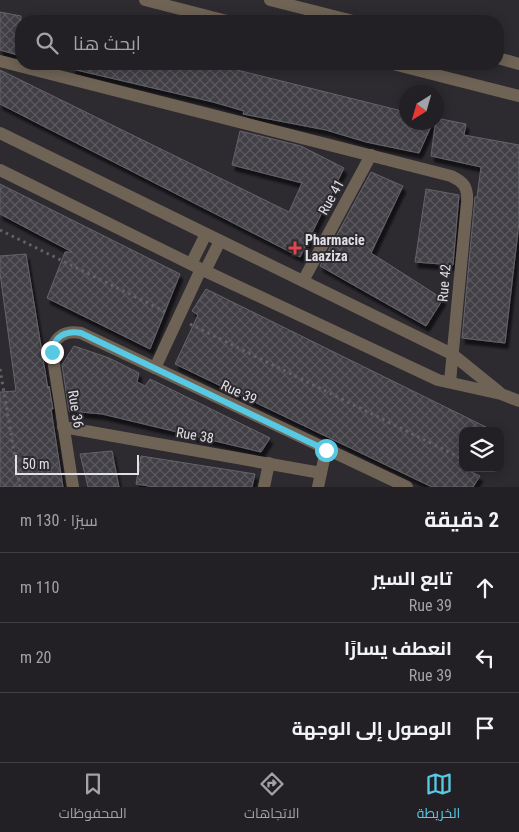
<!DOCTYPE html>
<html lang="ar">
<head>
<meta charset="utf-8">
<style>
  :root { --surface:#222024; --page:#2a282c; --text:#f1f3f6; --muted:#a2a3a6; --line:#3f3e41; --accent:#58c9e3 }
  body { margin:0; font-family:"Roboto Condensed",Cairo,sans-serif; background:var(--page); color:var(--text); direction:rtl }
  .controls { position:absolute; right:15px; bottom:15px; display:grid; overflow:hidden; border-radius:10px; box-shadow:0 2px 12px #0003 }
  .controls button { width:45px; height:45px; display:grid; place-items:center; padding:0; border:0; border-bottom:1px solid var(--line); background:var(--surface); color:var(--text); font:25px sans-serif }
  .compass { position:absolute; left:399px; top:85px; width:45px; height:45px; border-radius:50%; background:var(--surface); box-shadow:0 2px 12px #0003; rotate:217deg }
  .scale { position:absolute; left:15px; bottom:12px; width:124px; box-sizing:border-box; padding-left:5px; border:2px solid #e1e0e4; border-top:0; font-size:14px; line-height:18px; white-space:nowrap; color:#e1e0e4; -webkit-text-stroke:4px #2d2a30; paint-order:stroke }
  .stop { position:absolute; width:15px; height:15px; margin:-11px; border:4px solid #58c9e3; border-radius:50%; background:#fff }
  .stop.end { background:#58c9e3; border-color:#fff; box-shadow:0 1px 5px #0008 }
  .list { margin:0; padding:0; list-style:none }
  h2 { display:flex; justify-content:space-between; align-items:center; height:65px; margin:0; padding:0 20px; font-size:21px }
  h2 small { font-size:16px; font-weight:400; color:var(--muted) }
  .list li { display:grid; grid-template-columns:32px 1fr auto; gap:15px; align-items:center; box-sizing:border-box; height:70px; padding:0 20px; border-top:1px solid var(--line) }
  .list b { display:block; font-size:19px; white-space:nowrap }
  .list p { margin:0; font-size:16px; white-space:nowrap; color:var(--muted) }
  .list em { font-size:16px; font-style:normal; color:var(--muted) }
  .icon { flex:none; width:28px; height:28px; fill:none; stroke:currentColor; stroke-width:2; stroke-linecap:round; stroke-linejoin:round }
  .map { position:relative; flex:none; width:519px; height:487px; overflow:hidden; direction:ltr }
  .search { position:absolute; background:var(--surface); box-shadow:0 2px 12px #0003; left:15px; right:15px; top:15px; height:55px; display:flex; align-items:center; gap:12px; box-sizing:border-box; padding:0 18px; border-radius:20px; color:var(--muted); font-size:19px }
  .sheet { height:275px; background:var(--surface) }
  nav { display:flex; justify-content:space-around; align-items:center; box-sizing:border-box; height:70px; border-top:1px solid var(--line); background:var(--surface); font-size:14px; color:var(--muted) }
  nav a { display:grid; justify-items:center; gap:2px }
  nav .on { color:var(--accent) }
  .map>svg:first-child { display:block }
</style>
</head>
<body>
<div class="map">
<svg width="519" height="487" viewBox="0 0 519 487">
  <defs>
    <pattern id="building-cross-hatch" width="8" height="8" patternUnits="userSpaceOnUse" patternTransform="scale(1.25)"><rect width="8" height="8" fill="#413f45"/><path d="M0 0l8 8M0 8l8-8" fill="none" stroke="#5c5a60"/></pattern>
    <filter id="shadow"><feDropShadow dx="3" dy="5.5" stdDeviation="1" flood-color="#0009"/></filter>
  </defs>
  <rect width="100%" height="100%" fill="#2d2a30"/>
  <g fill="url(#building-cross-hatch)" stroke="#66636a" filter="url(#shadow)">
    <polygon points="0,12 21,16 21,56 0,50"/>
    <polygon points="73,64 213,64 406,112 406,122 433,122 419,153 366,142 326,130 243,114 244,111 213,102 72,69"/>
    <polygon points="0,70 289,212 302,183 232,165 240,131 301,146 344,168 300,257 0,104"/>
    <polygon points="436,118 466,124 464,135 519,145 519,223 505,343 462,338 475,197 477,197 481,167 431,156"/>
    <polygon points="371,172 403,186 371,253 443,299 426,326 320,266"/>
    <polygon points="0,184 180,274 150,349 47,298 65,252 72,252 0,214"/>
    <polygon points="426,189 459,195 453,265 415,262"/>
    <polygon points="26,254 48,389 49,386 53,409 51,409 63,487 0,487 0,392 16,391 0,273 0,256"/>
    <polygon points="206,289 494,431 463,431 463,468 480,476 473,487 432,487 175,364 198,315 192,311"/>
    <polygon points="74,346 109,358 139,373 137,382 145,386 150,379 270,438 261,452 102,414 69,411 62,365"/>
    <polygon points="112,451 119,487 88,487 80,454"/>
    <polygon points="141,456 255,474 252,487 155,487 136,484"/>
  </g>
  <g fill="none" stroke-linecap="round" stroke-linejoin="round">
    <g stroke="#646267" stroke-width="3" stroke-dasharray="2.5 4" stroke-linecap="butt">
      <polyline points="0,230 166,312"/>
      <polyline points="190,324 463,459"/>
      <polyline points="0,369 20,487"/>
      <polyline points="482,468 487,471"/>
    </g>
    <g stroke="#6f6356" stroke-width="12">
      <polyline points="145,0 227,21"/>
      <polyline points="270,0 353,21"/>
      <polyline points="498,58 519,64"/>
      <path d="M 0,61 L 451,176 C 464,182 468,187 467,202 L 450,382"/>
      <polyline points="393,64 519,96"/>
      <polyline points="0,133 452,354 499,392"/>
      <polyline points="0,170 205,271 438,380 501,394 519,401"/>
      <polyline points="191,264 206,234"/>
      <polyline points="205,271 220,241"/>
      <polyline points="303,281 371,155"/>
      <polyline points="155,368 201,269"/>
      <polyline points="63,427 321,473"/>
      <path d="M 73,487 L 52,352 C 54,336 66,330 81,333 L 407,487"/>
      <polyline points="264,487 269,463"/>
      <polyline points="318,487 326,450"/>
    </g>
  </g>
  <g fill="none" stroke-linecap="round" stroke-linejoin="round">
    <path stroke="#58c9e3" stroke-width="6" d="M 52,352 C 54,336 66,330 81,333 L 326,450"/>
  </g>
  <path fill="#e0444e" stroke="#2d2a30" stroke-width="2" d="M292.5 240.5h5v5h5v5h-5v5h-5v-5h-5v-5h5z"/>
  <g text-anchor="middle" stroke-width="4" stroke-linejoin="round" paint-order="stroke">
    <g font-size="14" fill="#e1e0e4" stroke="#2d2a30">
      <text transform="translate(331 197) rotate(-61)" y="5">Rue 41</text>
      <text transform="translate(444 283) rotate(-85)" y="5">Rue 42</text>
      <text transform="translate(239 392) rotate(25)" y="5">Rue 39</text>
      <text transform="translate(76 409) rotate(81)" y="5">Rue 36</text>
      <text transform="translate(195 435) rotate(10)" y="5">Rue 38</text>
    </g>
    <g font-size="14" font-weight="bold" fill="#e1e0e4" stroke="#2d2a30" text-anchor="start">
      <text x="305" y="245">Pharmacie<tspan x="305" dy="16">Laaziza</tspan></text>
    </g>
  </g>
</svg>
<div class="controls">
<button><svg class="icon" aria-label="layers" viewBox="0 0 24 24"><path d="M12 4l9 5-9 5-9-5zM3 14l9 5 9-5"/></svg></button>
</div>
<svg class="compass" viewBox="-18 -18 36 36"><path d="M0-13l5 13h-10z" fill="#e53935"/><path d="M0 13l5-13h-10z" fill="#a2a3a6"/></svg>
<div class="scale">50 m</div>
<div class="stop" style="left:326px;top:450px"></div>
<div class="stop end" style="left:52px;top:352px"></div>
<div class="search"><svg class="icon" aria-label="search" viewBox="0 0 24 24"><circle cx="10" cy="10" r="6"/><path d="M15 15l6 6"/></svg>ابحث هنا</div>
</div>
<section class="sheet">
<h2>2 دقيقة<small>سيرًا · 130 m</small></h2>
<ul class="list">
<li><svg class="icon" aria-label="ahead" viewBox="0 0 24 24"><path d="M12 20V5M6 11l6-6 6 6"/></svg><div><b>تابع السير</b><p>Rue 39</p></div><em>110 m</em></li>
<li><svg class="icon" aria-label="left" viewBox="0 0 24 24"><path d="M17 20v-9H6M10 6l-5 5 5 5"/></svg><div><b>انعطف يسارًا</b><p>Rue 39</p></div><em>20 m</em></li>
<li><svg class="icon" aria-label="arrive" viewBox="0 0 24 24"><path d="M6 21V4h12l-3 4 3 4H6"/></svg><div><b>الوصول إلى الوجهة</b></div></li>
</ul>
</section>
<nav>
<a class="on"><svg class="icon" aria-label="map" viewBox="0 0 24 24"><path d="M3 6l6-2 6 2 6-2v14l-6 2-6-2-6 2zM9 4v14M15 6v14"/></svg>الخريطة</a>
<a><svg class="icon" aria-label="directions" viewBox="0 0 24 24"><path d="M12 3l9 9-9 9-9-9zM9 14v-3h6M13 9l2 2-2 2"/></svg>الاتجاهات</a>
<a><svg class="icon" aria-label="saved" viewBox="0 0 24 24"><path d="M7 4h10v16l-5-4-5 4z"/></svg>المحفوظات</a>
</nav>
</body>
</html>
